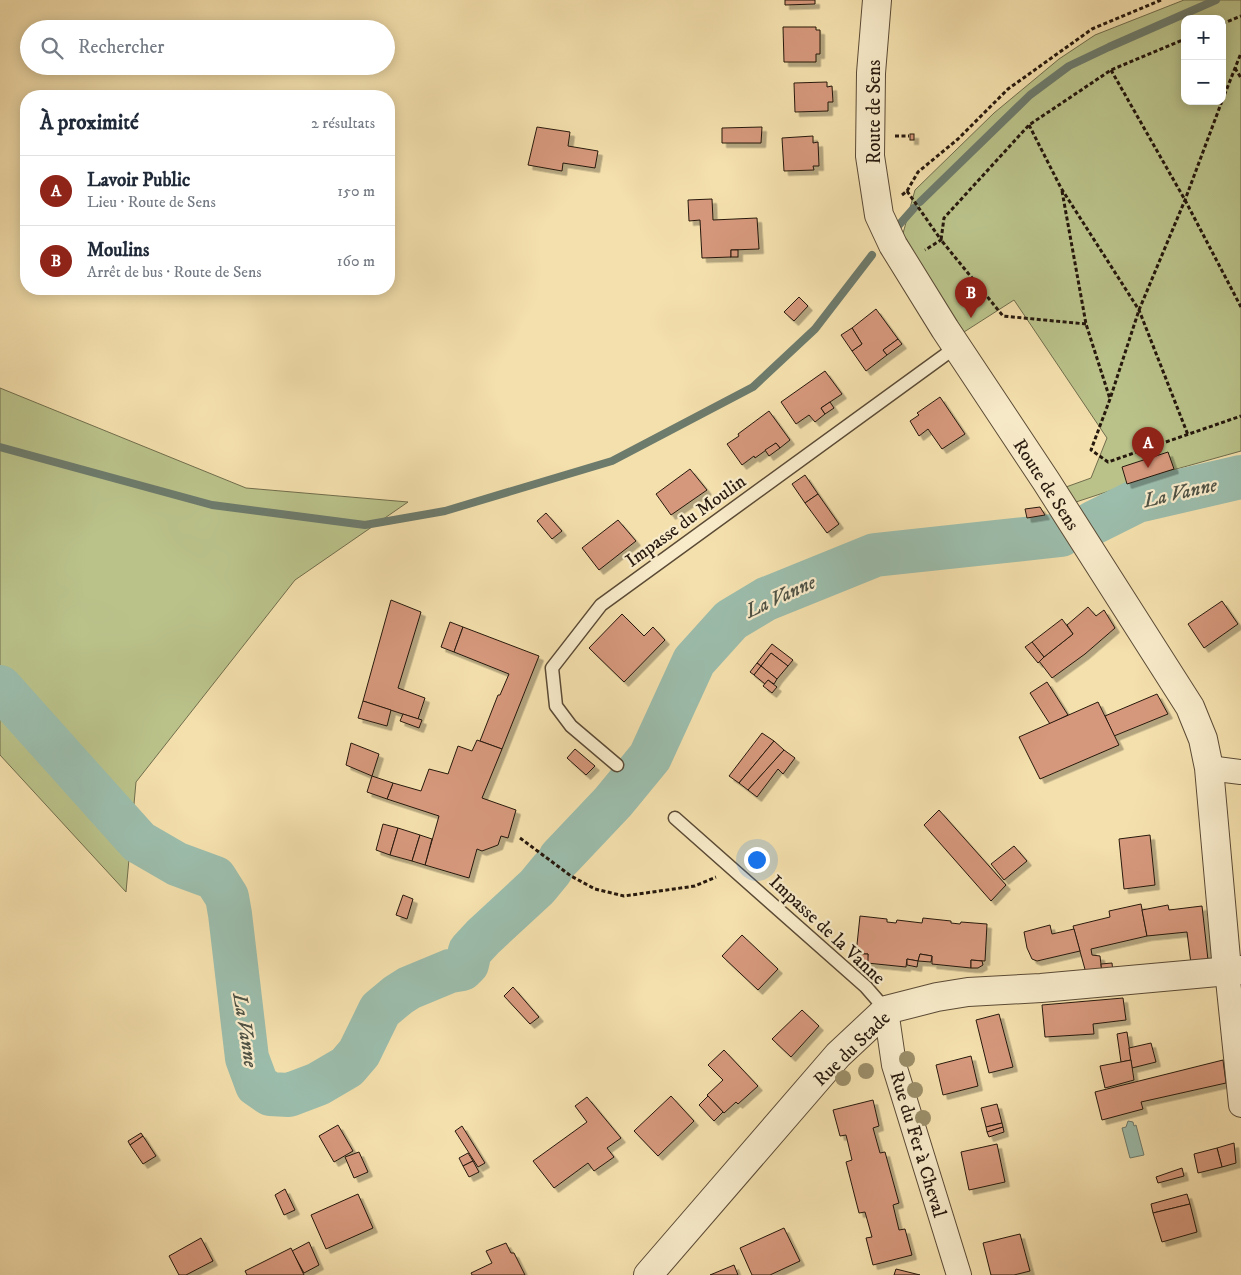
<!DOCTYPE html>
<html lang="fr">
<head>
<meta charset="utf-8">
<style>
  :root { --surface:#fff; --page:#f2f2f3; --text:#1f2937; --muted:#747a83; --line:#e0e1e3; --accent:#8f2418 }
  body { margin:0; font-family:"IM FELL DW Pica",serif; background:var(--page); color:var(--text) }
  .controls { position:absolute; right:15px; top:15px; display:grid; overflow:hidden; border-radius:10px; box-shadow:0 2px 12px #0003 }
  .controls button { width:45px; height:45px; display:grid; place-items:center; padding:0; border:0; border-bottom:1px solid var(--line); background:var(--surface); color:var(--text); font:25px sans-serif }
  .you { position:absolute; left:756px; top:859px; width:18px; height:18px; margin:-12px; border:4px solid #fff; border-radius:50%; background:#1a73e8; box-shadow:0 0 0 8px #1a73e833 }
  .badge { display:grid; place-items:center; width:32px; height:32px; border-radius:50%; background:var(--accent); color:#fff; font-size:16px; font-weight:700 }
  .pin { position:absolute; translate:-50% -41px; filter:drop-shadow(0 1px 2px #0008) }
  .pin::after { content:''; position:absolute; top:26px; width:18px; height:15px; background:inherit; clip-path:polygon(0 0,100% 0,50% 100%) }
  .list { margin:0; padding:0; list-style:none }
  h2 { display:flex; justify-content:space-between; align-items:center; height:65px; margin:0; padding:0 20px; font-size:21px }
  h2 small { font-size:16px; font-weight:400; color:var(--muted) }
  .list li { display:grid; grid-template-columns:32px 1fr auto; gap:15px; align-items:center; box-sizing:border-box; height:70px; padding:0 20px; border-top:1px solid var(--line) }
  .list b { display:block; font-size:19px; white-space:nowrap }
  .list p { margin:0; font-size:16px; white-space:nowrap; color:var(--muted) }
  .list em { font-size:16px; font-style:normal; color:var(--muted) }
  .icon { flex:none; width:28px; height:28px; fill:none; stroke:currentColor; stroke-width:2; stroke-linecap:round; stroke-linejoin:round }
  .map { position:relative; flex:none; width:1241px; height:1275px; overflow:hidden }
  .search { position:absolute; background:var(--surface); box-shadow:0 2px 12px #0003; left:20px; top:20px; width:375px; height:55px; display:flex; align-items:center; gap:12px; box-sizing:border-box; padding:0 18px; border-radius:28px; color:var(--muted); font-size:19px }
  .panel { position:absolute; background:var(--surface); box-shadow:0 2px 12px #0003; left:20px; top:90px; width:375px; height:205px; border-radius:20px }
  .map>svg:first-child { display:block }
</style>
</head>
<body>
<div class="map">
<svg width="1241" height="1275" viewBox="0 0 1241 1275">
  <defs>
    <filter id="shadow"><feDropShadow dx="4.5" dy="4.5" stdDeviation="0" flood-color="#0004"/></filter>
  </defs>
  <rect width="100%" height="100%" fill="#f4e0ad"/>
  <filter id="stains"><feTurbulence type="fractalNoise" baseFrequency=".004" numOctaves="4"/><feColorMatrix values="0 0 0 0 .2 0 0 0 0 .09 0 0 0 0 .02 0 0 0 .5 -.17"/></filter>
  <radialGradient id="worn" r=".72"><stop offset=".6" stop-color="#630" stop-opacity="0"/><stop offset="1" stop-color="#630" stop-opacity=".3"/></radialGradient>
  <g fill="#bac28a" stroke="#706d4c" fill-rule="evenodd">
    <path d="M 1184,0 L 1241,0 L 1241,451 L 1173,470 L 1076,502 L 1066,487 L 1091,478 L 1107,438 L 1014,300 L 964,332 L 923,271 L 902,237 L 915,190 L 994,113 L 1059,59 L 1095,35 ZM 1185,19 L 1222,19 L 1222,101 L 1185,101 Z"/>
    <polygon points="0,388 246,488 408,502 295,580 136,782 126,892 0,755"/>
  </g>
  <polygon fill="#9cbdac" stroke="#6d7b6c" points="1128,1121 1133,1122 1134,1126 1136,1125 1144,1155 1130,1158 1122,1128 1126,1127"/>
  <g fill="none" stroke-linecap="round" stroke-linejoin="round">
    <g stroke="#6d7b6c" stroke-width="8">
      <polyline points="920,202 1030,95 1069,66 1109,47 1216,0"/>
      <polyline points="898,226 914,208"/>
      <polyline points="0,447 212,505 365,525 445,511 612,461 753,387 815,329 872,255"/>
    </g>
    <g stroke="#9cbdac" stroke-width="44">
      <polyline points="1093,523 1137,501 1241,477"/>
      <polyline points="0,687 139,842 177,864 215,878 227,897 230,914 247,1058 257,1085 270,1094 289,1095 318,1084 347,1067 359,1053 380,1010 398,995 409,988 450,971 462,969 467,964 470,951 483,937 537,887 551,870"/>
      <polyline points="560,858 613,802 650,757 694,661 731,620 766,599 875,555 1061,535"/>
    </g>
  </g>
  <g fill="#d6987b" stroke="#26180d" filter="url(#shadow)">
    <polygon points="785,0 815,0 815,4 785,5"/>
    <polygon points="783,27 816,27 816,30 820,30 820,54 816,54 816,62 784,62"/>
    <polygon points="827,82 827,87 832,86 833,102 828,102 828,111 795,112 794,83"/>
    <polygon points="537,127 570,132 568,146 598,151 595,168 563,163 562,171 528,165"/>
    <polygon points="762,127 761,143 722,143 722,128"/>
    <rect x="910" y="134" width="4" height="6"/>
    <polygon points="813,136 813,143 818,142 819,166 813,166 814,170 784,171 782,138"/>
    <polygon points="712,199 713,220 757,218 759,249 731,250 731,257 702,258 700,220 689,221 688,200"/>
    <rect x="731" y="250" width="7" height="7"/>
    <polygon points="799,297 808,306 794,321 784,312"/>
    <polygon points="876,309 898,339 883,350 887,355 866,371 852,351 862,344 852,328"/>
    <polygon points="852,328 862,344 852,351 841,335"/>
    <polygon points="898,339 902,344 887,355 883,350"/>
    <polygon points="825,371 842,394 821,408 825,414 815,422 809,415 796,424 781,402"/>
    <polygon points="940,397 965,434 942,449 928,429 919,436 910,421 919,415 917,413"/>
    <polygon points="830,402 834,408 825,414 821,408"/>
    <polygon points="769,411 790,440 780,448 776,443 755,458 754,456 742,465 727,444 739,436 738,434"/>
    <polygon points="776,443 780,448 769,456 765,450"/>
    <polygon points="1168,452 1174,469 1127,484 1122,467"/>
    <polygon points="690,469 707,490 671,515 656,494"/>
    <polygon points="805,475 818,494 805,503 792,484"/>
    <polygon points="818,494 839,524 827,533 805,503"/>
    <polygon points="1040,507 1045,515 1027,518 1025,509"/>
    <polygon points="546,513 562,531 552,539 537,521"/>
    <polygon points="618,520 636,541 599,570 582,548"/>
    <polygon points="391,600 421,612 398,688 425,698 418,719 363,701"/>
    <polygon points="1222,601 1238,624 1204,648 1188,624"/>
    <polygon points="1088,607 1096,616 1104,610 1115,628 1085,654 1052,678 1039,661 1073,634 1067,625"/>
    <polygon points="622,614 644,636 653,627 665,640 624,682 589,648"/>
    <polygon points="1062,619 1073,634 1044,657 1032,642"/>
    <polygon points="450,622 463,627 454,652 441,647"/>
    <polygon points="463,627 539,656 502,749 480,741 498,695 500,695 509,674 454,652"/>
    <polygon points="1032,642 1044,657 1038,663 1025,647"/>
    <polygon points="772,644 793,660 788,666 771,653 761,666 757,663"/>
    <polygon points="771,653 788,666 777,679 761,666"/>
    <polygon points="757,663 761,666 754,675 750,672"/>
    <polygon points="761,666 777,679 774,684 768,680 765,684 754,675"/>
    <polygon points="768,680 777,687 772,693 763,686"/>
    <polygon points="1047,682 1068,715 1050,724 1030,693"/>
    <polygon points="1157,694 1168,714 1114,736 1105,716"/>
    <polygon points="363,701 391,710 387,726 358,718"/>
    <polygon points="1098,702 1119,745 1040,779 1019,737"/>
    <polygon points="403,714 422,720 419,728 400,721"/>
    <polygon points="762,733 774,741 739,783 729,776"/>
    <polygon points="477,740 502,749 482,798 516,810 508,838 501,836 498,845 482,851 477,849 469,878 425,865 439,816 387,799 393,783 421,791 429,769 448,774 458,746 472,751"/>
    <polygon points="774,741 784,750 748,790 739,783"/>
    <polygon points="351,743 379,754 372,776 346,765"/>
    <polygon points="575,749 595,766 586,775 567,758"/>
    <polygon points="784,750 795,758 783,774 778,769 757,797 748,790"/>
    <polygon points="372,776 393,783 387,799 367,792"/>
    <polygon points="939,810 1006,885 991,901 924,825"/>
    <polygon points="383,824 398,828 390,855 376,850"/>
    <polygon points="398,828 420,835 412,861 390,855"/>
    <polygon points="420,835 432,839 425,865 412,861"/>
    <polygon points="1150,835 1155,885 1124,889 1119,839"/>
    <polygon points="1014,846 1027,861 1004,880 991,864"/>
    <polygon points="403,895 413,899 407,919 396,915"/>
    <polygon points="1141,904 1147,936 1091,949 1092,955 1100,956 1102,973 1086,973 1073,926 1110,917 1109,911"/>
    <polygon points="1168,905 1169,910 1202,906 1208,960 1191,964 1187,932 1147,936 1142,910"/>
    <polygon points="860,916 887,919 887,922 896,923 897,920 922,923 923,918 951,921 951,923 960,924 961,922 987,924 985,961 971,960 971,968 932,964 932,956 920,954 918,961 907,959 906,967 867,963 868,954 856,954"/>
    <polygon points="1050,925 1052,934 1074,929 1080,951 1037,961 1032,959 1027,948 1024,932"/>
    <polygon points="742,935 778,969 758,990 722,956"/>
    <polygon points="856,954 868,954 868,961 855,960"/>
    <polygon points="920,954 932,956 931,962 918,961"/>
    <polygon points="907,959 918,961 917,967 907,965"/>
    <polygon points="971,960 982,961 983,965 978,968 971,968"/>
    <polygon points="1112,963 1113,972 1102,973 1101,964"/>
    <polygon points="513,987 539,1017 530,1024 504,996"/>
    <polygon points="1123,998 1126,1020 1093,1024 1094,1034 1045,1037 1042,1005"/>
    <polygon points="802,1010 819,1026 791,1057 772,1039"/>
    <polygon points="999,1014 1013,1067 989,1073 976,1020"/>
    <polygon points="1127,1032 1131,1060 1121,1062 1117,1034"/>
    <polygon points="1151,1043 1156,1062 1132,1068 1129,1048"/>
    <polygon points="724,1050 758,1086 738,1104 736,1102 724,1113 707,1095 723,1080 708,1065"/>
    <polygon points="971,1056 978,1086 943,1095 936,1065"/>
    <polygon points="1131,1060 1134,1080 1105,1088 1100,1066"/>
    <polygon points="1223,1060 1226,1083 1141,1102 1143,1109 1102,1120 1095,1092"/>
    <polygon points="671,1096 694,1121 658,1156 634,1131"/>
    <polygon points="708,1096 723,1112 714,1121 699,1105"/>
    <polygon points="587,1097 621,1138 607,1148 614,1157 594,1171 588,1163 554,1188 533,1161 587,1122 575,1106"/>
    <polygon points="873,1100 879,1126 873,1128 880,1153 885,1152 899,1203 893,1205 899,1230 905,1229 912,1255 873,1265 866,1238 872,1237 865,1212 859,1213 846,1162 852,1160 846,1135 840,1136 833,1110"/>
    <polygon points="997,1104 1002,1123 986,1127 981,1108"/>
    <polygon points="1002,1123 1003,1127 987,1132 986,1127"/>
    <polygon points="338,1125 353,1151 334,1162 319,1136"/>
    <polygon points="462,1126 485,1163 478,1167 455,1131"/>
    <polygon points="1003,1127 1004,1132 989,1137 987,1132"/>
    <polygon points="141,1133 143,1136 130,1145 128,1141"/>
    <polygon points="143,1136 156,1156 143,1164 130,1145"/>
    <polygon points="1234,1143 1236,1163 1222,1167 1217,1148"/>
    <polygon points="997,1144 1005,1182 969,1190 961,1152"/>
    <polygon points="1217,1148 1222,1167 1198,1173 1194,1154"/>
    <polygon points="359,1152 368,1172 354,1178 345,1157"/>
    <polygon points="468,1153 473,1161 463,1166 459,1158"/>
    <polygon points="473,1161 479,1172 469,1177 463,1166"/>
    <polygon points="1182,1168 1184,1176 1158,1183 1156,1177"/>
    <polygon points="285,1189 295,1210 284,1215 275,1195"/>
    <polygon points="358,1194 373,1228 326,1249 311,1215"/>
    <polygon points="1187,1194 1190,1204 1153,1213 1151,1204"/>
    <polygon points="1190,1204 1197,1232 1162,1242 1153,1213"/>
    <polygon points="784,1228 800,1261 770,1275 752,1275 740,1248"/>
    <polygon points="1020,1234 1030,1271 1014,1275 991,1275 983,1243"/>
    <polygon points="201,1238 213,1261 186,1275 179,1275 169,1256"/>
    <polygon points="309,1242 319,1265 304,1273 292,1251"/>
    <polygon points="506,1243 511,1253 514,1253 525,1275 472,1275 471,1273 492,1263 486,1251"/>
    <polygon points="291,1248 304,1275 247,1275 245,1271"/>
    <polygon points="734,1265 738,1275 710,1275"/>
    <polygon points="896,1269 920,1275 894,1275"/>
  </g>
  <g fill="none" stroke-linecap="round" stroke-linejoin="round">
    <defs>
      <g id="service">
        <polyline points="617,765 571,726 556,706 552,668 601,605 956,347"/>
        <polyline points="675,818 866,987 886,1010"/>
      </g>
      <g id="minor">
        <polyline points="1209,768 1241,772"/>
        <polyline points="1227,970 1241,1105"/>
        <polyline points="886,1010 894,1065 959,1275"/>
      </g>
      <g id="tertiary">
        <polyline points="877,0 871,73 870,156 879,215 893,245 945,329 1046,481 1190,707 1203,739 1209,768 1227,970"/>
        <polyline points="648,1275 838,1055 886,1010 937,997 968,992 1041,988 1241,970"/>
      </g>
    </defs>
    <use href="#service" stroke="#5a4a35" stroke-width="15"/>
    <use href="#minor" stroke="#5a4a35" stroke-width="26"/>
    <use href="#tertiary" stroke="#5a4a35" stroke-width="30"/>
    <g stroke="#26180d" stroke-width="3" stroke-dasharray="4 2.5" stroke-linecap="butt">
      <polyline points="1222,24 1241,16"/>
      <polyline points="1235,68 1241,78"/>
      <polyline points="1111,70 1185,200 1241,307"/>
      <polyline points="1222,101 1185,200 1139,310 1110,399 1091,450 1108,462 1241,416"/>
      <polyline points="1222,101 1241,53"/>
      <polyline points="1029,125 1061,188 1139,310 1188,435"/>
      <polyline points="895,136 909,136"/>
      <polyline points="907,191 941,240 925,250"/>
      <polyline points="1062,191 1086,324 1110,399"/>
      <polyline points="902,195 907,191 918,172 958,139 1008,89 1092,29 1161,0"/>
      <polyline points="1086,324 1003,316 941,240 944,218 1029,125 1111,70 1185,39"/>
      <polyline points="520,838 571,876 595,889 624,896 695,886 716,877"/>
    </g>
    <use href="#service" stroke="#f8ebca" stroke-width="12"/>
    <use href="#minor" stroke="#f8ebca" stroke-width="24"/>
    <use href="#tertiary" stroke="#f8ebca" stroke-width="28"/>
  </g>
  <g fill="#9b8e69">
    <circle cx="907" cy="1059" r="8"/>
    <circle cx="866" cy="1071" r="8"/>
    <circle cx="843" cy="1078" r="8"/>
    <circle cx="915" cy="1090" r="8"/>
    <circle cx="923" cy="1118" r="8"/>
  </g>
  <g text-anchor="middle" stroke-width="4.5" stroke-linejoin="round" paint-order="stroke">
    <g font-size="19" fill="#26180d" stroke="#f8ebca">
      <text transform="translate(873 112) rotate(-90)" y="7">Route de Sens</text>
      <text transform="translate(1047 484) rotate(57)" y="7">Route de Sens</text>
      <text transform="translate(685 520) rotate(-36)" y="7">Impasse du Moulin</text>
      <text transform="translate(828 929) rotate(43)" y="7">Impasse de la Vanne</text>
      <text transform="translate(851 1048) rotate(-44)" y="7">Rue du Stade</text>
      <text transform="translate(919 1144) rotate(73)" y="7">Rue du Fer à Cheval</text>
    </g>
    <g font-size="20" font-style="italic" fill="#4f5245" stroke="#f8ebca">
      <text transform="translate(1180 492) rotate(-13)" y="7">La Vanne</text>
      <text transform="translate(780 596) rotate(-25)" y="7">La Vanne</text>
      <text transform="translate(246 1030) rotate(81)" y="7">La Vanne</text>
    </g>
  </g>
  <rect width="100%" height="100%" filter="url(#stains)"/>
  <rect width="100%" height="100%" fill="url(#worn)"/>
</svg>
<div class="controls">
<button>+</button>
<button>−</button>
</div>
<div class="you"></div>
<div class="pin badge" style="left:1148px;top:468px">A</div>
<div class="pin badge" style="left:971px;top:318px">B</div>
<div class="search"><svg class="icon" aria-label="search" viewBox="0 0 24 24"><circle cx="10" cy="10" r="6"/><path d="M15 15l6 6"/></svg>Rechercher</div>
<section class="panel">
<h2>À proximité<small>2 résultats</small></h2>
<ul class="list">
<li><span class="badge">A</span><div><b>Lavoir Public</b><p>Lieu · Route de Sens</p></div><em>150 m</em></li>
<li><span class="badge">B</span><div><b>Moulins</b><p>Arrêt de bus · Route de Sens</p></div><em>160 m</em></li>
</ul>
</section>
</div>
</body>
</html>
